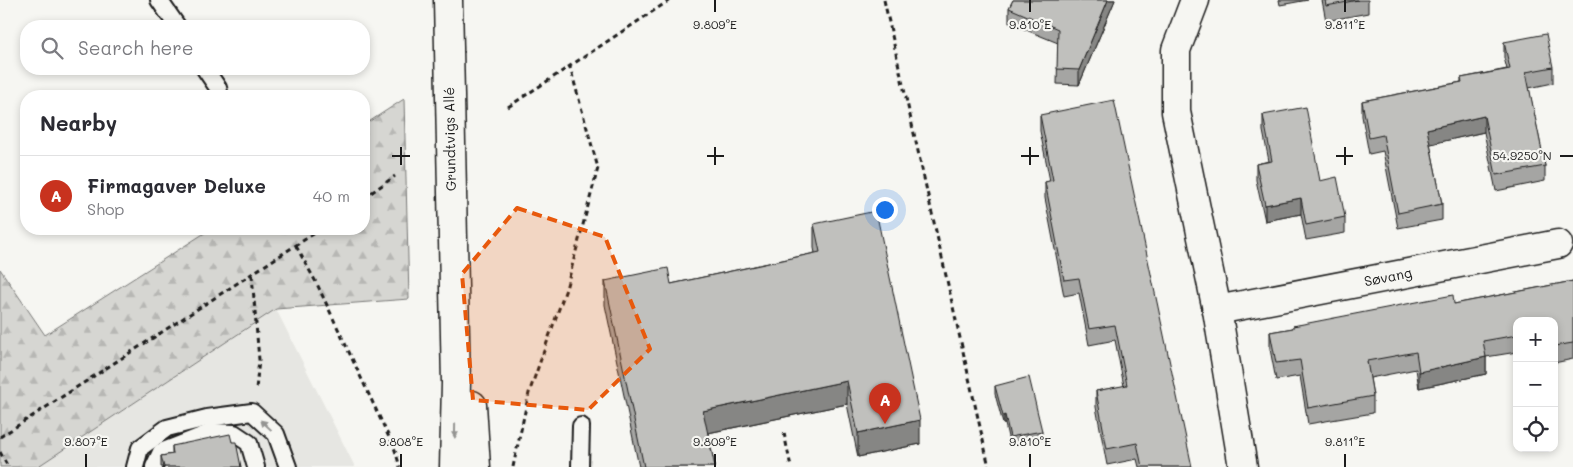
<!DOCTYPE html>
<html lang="en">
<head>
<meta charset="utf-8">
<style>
  :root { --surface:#fff; --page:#f7f7f7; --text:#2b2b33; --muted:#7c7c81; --line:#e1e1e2; --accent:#c8321e }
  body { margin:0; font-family:Mali,sans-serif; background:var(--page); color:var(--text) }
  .controls { position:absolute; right:15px; bottom:15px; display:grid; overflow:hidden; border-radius:10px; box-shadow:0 2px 8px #0003 }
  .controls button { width:45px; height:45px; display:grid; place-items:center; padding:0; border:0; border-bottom:1px solid var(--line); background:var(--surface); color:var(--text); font:25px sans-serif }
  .you { position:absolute; left:884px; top:209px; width:18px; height:18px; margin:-12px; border:4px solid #fff; border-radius:50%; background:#1a73e8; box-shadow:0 0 0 8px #1a73e833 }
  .badge { display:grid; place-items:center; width:32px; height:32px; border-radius:50%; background:var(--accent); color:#fff; font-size:16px; font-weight:700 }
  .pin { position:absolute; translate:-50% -41px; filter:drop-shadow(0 1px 2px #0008) }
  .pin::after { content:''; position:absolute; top:26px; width:18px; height:15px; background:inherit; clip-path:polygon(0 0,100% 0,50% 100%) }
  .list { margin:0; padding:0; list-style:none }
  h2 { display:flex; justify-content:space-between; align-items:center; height:65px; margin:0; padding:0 20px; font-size:21px }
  h2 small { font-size:16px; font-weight:400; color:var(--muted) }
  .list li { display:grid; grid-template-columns:32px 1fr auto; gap:15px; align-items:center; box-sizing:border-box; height:80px; padding:0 20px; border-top:1px solid var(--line) }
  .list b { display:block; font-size:19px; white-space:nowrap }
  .list p { margin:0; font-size:16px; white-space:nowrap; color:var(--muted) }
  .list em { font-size:16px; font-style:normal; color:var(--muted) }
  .icon { flex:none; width:28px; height:28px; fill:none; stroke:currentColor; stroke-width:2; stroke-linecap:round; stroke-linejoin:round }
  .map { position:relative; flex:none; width:1573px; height:467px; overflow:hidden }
  .search { position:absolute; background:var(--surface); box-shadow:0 2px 8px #0003; left:20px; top:20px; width:350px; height:55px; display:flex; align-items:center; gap:12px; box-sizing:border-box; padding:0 18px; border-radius:20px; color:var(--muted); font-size:19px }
  .panel { position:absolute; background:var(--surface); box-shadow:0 2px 8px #0003; left:20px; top:90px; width:350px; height:145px; border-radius:20px }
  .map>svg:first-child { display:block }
</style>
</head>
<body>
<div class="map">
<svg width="1573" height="467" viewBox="0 0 1573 467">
  <defs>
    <pattern id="forest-firs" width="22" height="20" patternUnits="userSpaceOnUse" patternTransform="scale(1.25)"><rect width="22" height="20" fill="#d6d6d2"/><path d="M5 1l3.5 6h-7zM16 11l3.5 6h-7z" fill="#b7b7b4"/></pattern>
  </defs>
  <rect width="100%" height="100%" fill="#f6f6f2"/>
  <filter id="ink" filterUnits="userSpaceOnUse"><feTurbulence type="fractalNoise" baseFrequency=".02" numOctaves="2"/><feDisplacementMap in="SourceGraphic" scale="10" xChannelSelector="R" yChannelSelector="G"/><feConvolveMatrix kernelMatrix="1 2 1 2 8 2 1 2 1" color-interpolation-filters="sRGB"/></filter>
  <g filter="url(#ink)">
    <polygon fill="#e6e6e2" points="276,309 355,467 37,467"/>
    <polygon fill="url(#forest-firs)" stroke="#797977" points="404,99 409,299 276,309 37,467 0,467 0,269 45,335 211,229 364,229 364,125"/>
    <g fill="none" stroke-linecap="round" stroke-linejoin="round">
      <defs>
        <g id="lane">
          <polyline points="159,0 177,26"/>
          <polyline points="205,69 218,88 220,96"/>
          <polyline points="135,467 140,448 167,428 207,418 252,412 276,434 288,467"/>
          <polyline points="154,467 161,452 212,432 234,433 249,443 256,467"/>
          <polyline points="580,467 581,426"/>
        </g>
        <g id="street">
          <polyline points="1195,0 1176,50 1176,112 1217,310 1243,467"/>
          <polyline points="1217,310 1558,244"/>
        </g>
        <g id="secondary">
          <polyline points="448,0 456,383 454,467"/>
          <polyline points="472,405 476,467"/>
        </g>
      </defs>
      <use href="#lane" stroke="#1c1c1c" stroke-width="20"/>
      <use href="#street" stroke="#1c1c1c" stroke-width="31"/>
      <use href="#secondary" stroke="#1c1c1c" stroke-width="31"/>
      <g stroke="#1c1c1c" stroke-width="3" stroke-dasharray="5 4" stroke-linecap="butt">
        <polyline points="884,0 989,467"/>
        <polyline points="508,107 670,0"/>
        <polyline points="364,198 395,176"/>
        <polyline points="296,246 317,284 395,450 400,467"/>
        <polyline points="252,275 259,360 256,389"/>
        <polyline points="784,433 791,467"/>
        <polyline points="0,437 321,229"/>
        <polyline points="0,452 8,467"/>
        <polyline points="513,467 529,393 566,289 598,168 570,67"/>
      </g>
      <use href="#lane" stroke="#f6f6f2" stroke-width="16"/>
      <use href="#street" stroke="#f6f6f2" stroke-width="28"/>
      <use href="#secondary" stroke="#f6f6f2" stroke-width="28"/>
    </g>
    <g fill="#a5a5a3" stroke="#1c1c1c">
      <polygon points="1013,0 1115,0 1079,85 1057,84 1058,43 1009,23 1009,8"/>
      <polygon points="1279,0 1308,0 1280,5"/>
      <polygon points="1322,0 1368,0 1368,13 1326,21"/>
      <polygon points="1504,42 1553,67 1553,83 1529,88 1545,166 1545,181 1496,191 1484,132 1430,144 1442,204 1442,220 1398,228 1383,151 1369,154 1362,116 1362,101 1461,82 1461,78 1507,69 1504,58"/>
      <polygon points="1040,115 1192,467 1139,467 1137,459 1107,465 1096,407 1096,391 1124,386 1115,340 1089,345 1079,293 1064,296 1045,198 1045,182 1050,181 1040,131"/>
      <polygon points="1263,115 1320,181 1345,217 1345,233 1306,240 1301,214 1265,221 1256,180 1256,164 1269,161 1263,131"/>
      <polygon points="814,224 920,444 858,457 847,404 708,433 715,467 639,467 605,305 605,281 671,284 815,253 814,248"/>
      <polygon points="1573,281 1573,359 1554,363 1554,321 1517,321 1517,352 1486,357 1486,374 1419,388 1416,369 1370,378 1373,396 1373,413 1308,424 1300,376 1276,380 1270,349 1270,332 1293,328 1293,326 1454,304"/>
      <polygon points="995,386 1042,431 1042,440 1010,446 1005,424 1003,424 995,394"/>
      <polygon points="232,442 241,467 161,467 161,456 172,454 172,446"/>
    </g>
    <g fill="#868684" stroke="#1c1c1c">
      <polygon points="1108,0 1115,0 1079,85 1079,70"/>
      <polygon points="1484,116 1484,132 1427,145 1427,129"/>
      <polygon points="1301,198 1301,214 1265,221 1265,205"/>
      <polygon points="1486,357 1486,374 1419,388 1419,372"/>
      <polygon points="847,381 847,404 703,434 703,411"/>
      <polygon points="1005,415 1005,424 1003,424 1003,416"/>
      <polygon points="920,420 920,444 858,457 858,433"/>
    </g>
    <g fill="#c0c0bd" stroke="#1c1c1c">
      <polygon points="1013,0 1108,0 1079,70 1057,69 1058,29 1009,8"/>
      <polygon points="1325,0 1358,0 1326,6"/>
      <polygon points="1546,34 1553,67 1526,72 1545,166 1496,175 1484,116 1427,129 1442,204 1398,213 1383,135 1369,138 1362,101 1462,82 1461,78 1510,69 1504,42"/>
      <polygon points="1114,100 1192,467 1142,467 1137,443 1107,449 1096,391 1127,385 1115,325 1089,329 1079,278 1064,280 1045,182 1053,180 1040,115"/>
      <polygon points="1306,107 1320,181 1337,177 1345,217 1306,225 1301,198 1265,205 1256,164 1272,161 1263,115"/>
      <polygon points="876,211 920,420 858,433 847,381 703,411 715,467 644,467 605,281 668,268 671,284 820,252 814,224"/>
      <polygon points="1573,281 1573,343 1554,346 1554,321 1517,321 1517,335 1483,341 1486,357 1419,372 1416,352 1367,361 1373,396 1308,408 1300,360 1276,363 1270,332 1293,328 1293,326 1453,295 1454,304"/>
      <polygon points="1029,377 1042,431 1010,437 1005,415 1003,416 995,386"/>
      <polygon points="230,434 232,442 236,442 241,467 164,467 161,456 173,454 172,446"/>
    </g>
    <defs><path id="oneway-solid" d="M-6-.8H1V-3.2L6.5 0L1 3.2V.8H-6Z" transform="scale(1.25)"/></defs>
    <g fill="#949492">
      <use href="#oneway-solid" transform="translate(266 425) rotate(-137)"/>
      <use href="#oneway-solid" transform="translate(455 431) rotate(91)"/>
    </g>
  </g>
  <path fill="#e8590c" fill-opacity="0.2" stroke="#e8590c" stroke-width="4" stroke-dasharray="10 6" stroke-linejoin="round" d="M 517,208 L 605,237 L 650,349 L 588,410 L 473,400 L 462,274 Z"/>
  <path fill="none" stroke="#1c1c1c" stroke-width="2" d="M 715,0 L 715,12M 1030,0 L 1030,12M 1345,0 L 1345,12M 401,147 L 401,165M 715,147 L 715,165M 1030,147 L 1030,165M 1345,147 L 1345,165M 392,156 L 410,156M 707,156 L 724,156M 1021,156 L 1039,156M 1336,156 L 1353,156M 1560,156 L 1573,156M 86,454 L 86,467M 401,454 L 401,467M 715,454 L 715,467M 1030,454 L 1030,467M 1345,454 L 1345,467"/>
  <g text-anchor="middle" stroke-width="4.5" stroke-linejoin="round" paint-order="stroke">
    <g font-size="14" fill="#1c1c1c" stroke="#f6f6f2">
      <text transform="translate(450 139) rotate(-91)" y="5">Grundtvigs Allé</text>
      <text transform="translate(1388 277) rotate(-11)" y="5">Søvang</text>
    </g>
  </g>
  <g font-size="12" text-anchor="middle" fill="#1c1c1c" stroke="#f6f6f2" stroke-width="4.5" stroke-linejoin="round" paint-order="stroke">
    <text x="715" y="29">9.809°E</text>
    <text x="1030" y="29">9.810°E</text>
    <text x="1345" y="29">9.811°E</text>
    <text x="1522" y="160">54.9250°N</text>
    <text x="86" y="446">9.807°E</text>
    <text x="401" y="446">9.808°E</text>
    <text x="715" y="446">9.809°E</text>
    <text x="1030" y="446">9.810°E</text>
    <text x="1345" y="446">9.811°E</text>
  </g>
</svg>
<div class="controls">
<button>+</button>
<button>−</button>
<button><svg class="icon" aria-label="locate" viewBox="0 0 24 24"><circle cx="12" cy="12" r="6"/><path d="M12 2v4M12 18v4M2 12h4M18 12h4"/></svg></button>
</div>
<div class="you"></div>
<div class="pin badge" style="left:885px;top:424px">A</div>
<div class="search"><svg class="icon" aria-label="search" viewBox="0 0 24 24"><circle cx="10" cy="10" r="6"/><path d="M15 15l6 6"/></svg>Search here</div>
<section class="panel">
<h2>Nearby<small></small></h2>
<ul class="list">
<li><span class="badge">A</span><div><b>Firmagaver Deluxe</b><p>Shop</p></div><em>40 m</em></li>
</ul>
</section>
</div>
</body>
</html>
